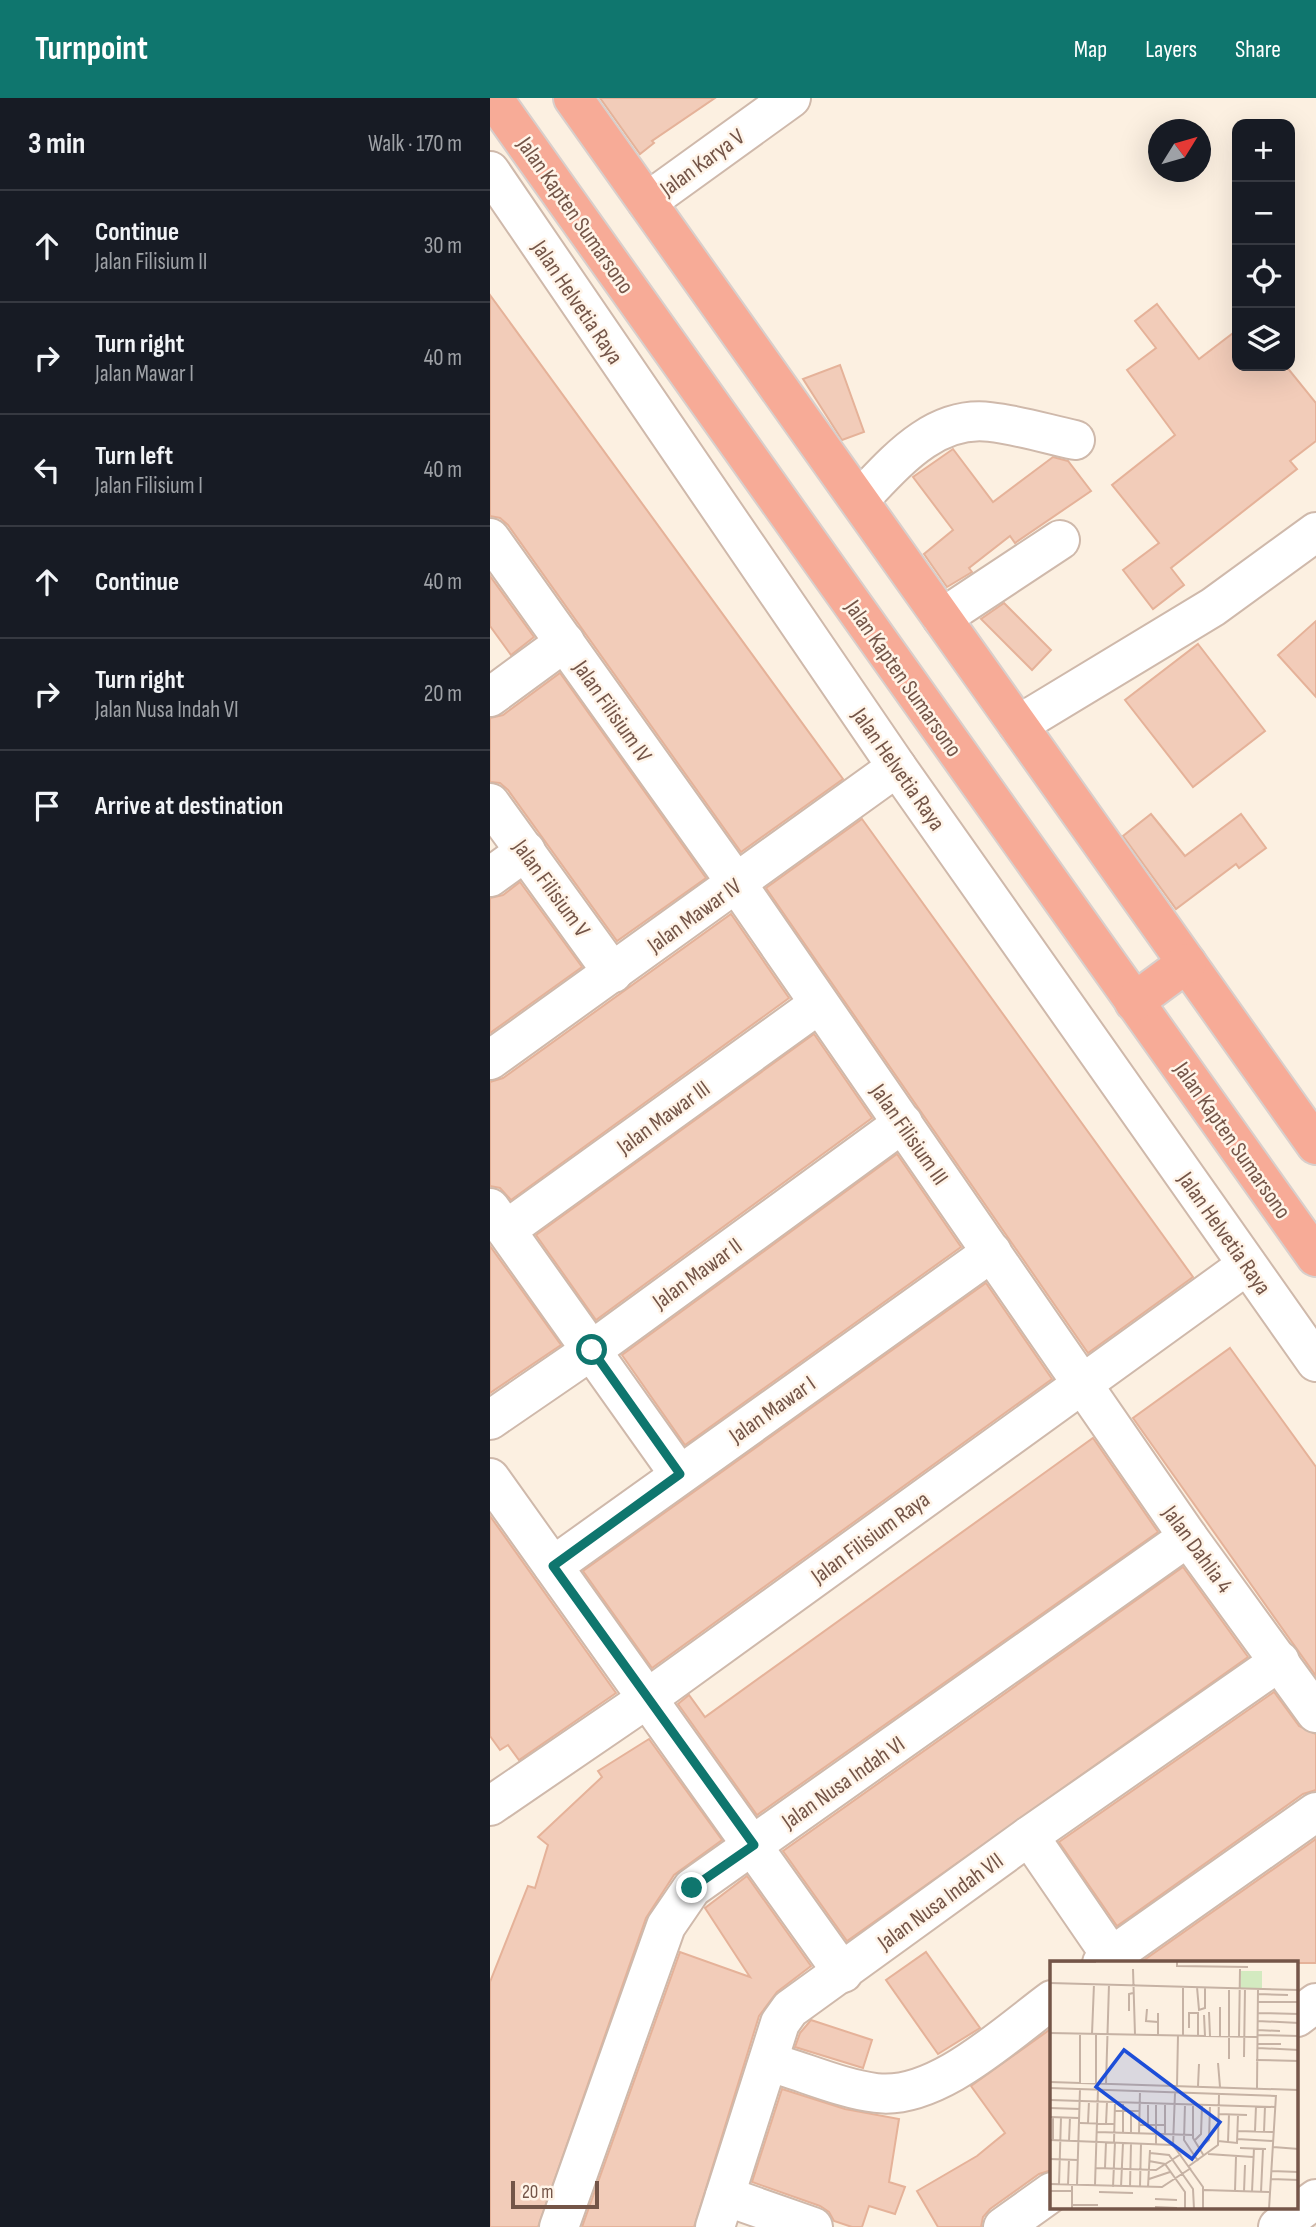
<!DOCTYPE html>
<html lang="en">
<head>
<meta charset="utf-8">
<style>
  :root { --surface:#171b24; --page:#20242c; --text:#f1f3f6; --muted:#9ea1a6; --line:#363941; --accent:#0f766e }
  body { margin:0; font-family:"Sofia Sans Condensed",sans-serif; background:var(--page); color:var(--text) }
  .controls { position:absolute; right:21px; top:21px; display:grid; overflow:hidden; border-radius:14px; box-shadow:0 7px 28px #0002 }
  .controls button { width:63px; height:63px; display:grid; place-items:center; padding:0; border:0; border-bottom:2px solid var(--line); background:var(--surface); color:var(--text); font:35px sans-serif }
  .compass { position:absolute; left:658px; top:21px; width:63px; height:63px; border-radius:50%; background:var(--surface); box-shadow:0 7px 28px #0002; rotate:53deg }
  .scale { position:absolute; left:21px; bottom:18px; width:88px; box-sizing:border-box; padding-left:7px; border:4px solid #745548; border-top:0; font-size:19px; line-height:24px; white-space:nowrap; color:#745548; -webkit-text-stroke:5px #fff4e8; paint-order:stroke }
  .stop { position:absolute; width:21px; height:21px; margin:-16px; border:5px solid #0f766e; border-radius:50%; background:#fff }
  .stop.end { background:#0f766e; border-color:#fff; box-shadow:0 2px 7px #0008 }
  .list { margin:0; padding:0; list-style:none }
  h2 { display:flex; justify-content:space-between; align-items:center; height:91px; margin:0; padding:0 28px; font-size:30px }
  h2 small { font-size:23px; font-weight:400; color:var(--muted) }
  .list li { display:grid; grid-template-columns:46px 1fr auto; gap:21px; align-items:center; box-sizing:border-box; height:112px; padding:0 28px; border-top:2px solid var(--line) }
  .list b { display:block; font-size:26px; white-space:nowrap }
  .list p { margin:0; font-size:23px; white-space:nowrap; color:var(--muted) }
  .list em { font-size:23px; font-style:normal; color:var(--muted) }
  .icon { flex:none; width:38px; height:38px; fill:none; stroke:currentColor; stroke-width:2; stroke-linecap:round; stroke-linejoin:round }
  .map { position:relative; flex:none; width:826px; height:2129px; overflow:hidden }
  header { display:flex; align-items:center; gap:42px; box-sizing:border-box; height:98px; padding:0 35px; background:var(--accent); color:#fff }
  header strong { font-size:33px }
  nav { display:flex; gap:38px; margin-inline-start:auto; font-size:24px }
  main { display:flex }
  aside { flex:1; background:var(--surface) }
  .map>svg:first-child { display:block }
</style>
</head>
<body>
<header>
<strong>Turnpoint</strong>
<nav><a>Map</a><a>Layers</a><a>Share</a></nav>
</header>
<main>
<aside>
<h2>3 min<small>Walk · 170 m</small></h2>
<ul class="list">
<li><svg class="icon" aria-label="ahead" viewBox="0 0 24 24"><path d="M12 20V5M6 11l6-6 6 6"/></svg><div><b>Continue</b><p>Jalan Filisium II</p></div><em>30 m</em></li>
<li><svg class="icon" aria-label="right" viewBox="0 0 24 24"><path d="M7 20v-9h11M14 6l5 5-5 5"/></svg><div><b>Turn right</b><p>Jalan Mawar I</p></div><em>40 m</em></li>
<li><svg class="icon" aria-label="left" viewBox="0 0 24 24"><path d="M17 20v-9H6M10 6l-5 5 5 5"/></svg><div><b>Turn left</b><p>Jalan Filisium I</p></div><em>40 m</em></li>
<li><svg class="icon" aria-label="ahead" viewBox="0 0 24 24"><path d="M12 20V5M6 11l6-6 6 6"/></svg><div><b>Continue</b></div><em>40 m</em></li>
<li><svg class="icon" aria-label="right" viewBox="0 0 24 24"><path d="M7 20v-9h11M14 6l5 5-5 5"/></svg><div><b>Turn right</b><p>Jalan Nusa Indah VI</p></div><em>20 m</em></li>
<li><svg class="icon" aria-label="arrive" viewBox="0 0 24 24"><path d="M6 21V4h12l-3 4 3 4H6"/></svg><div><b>Arrive at destination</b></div></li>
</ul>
</aside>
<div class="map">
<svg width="826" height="2129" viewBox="0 0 826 2129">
  <rect width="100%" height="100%" fill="#fcf0e1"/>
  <g fill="#f2ccb9" stroke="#e5b299" stroke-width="2">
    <polygon points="110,0 225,0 162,43 164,45 150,56"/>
    <polygon points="0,197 353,681 251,754 18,427 10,420 0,418"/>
    <polygon points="667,206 709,261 747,232 747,268 796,268 826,305 826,343 800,363 807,371 681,470 694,487 663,511 633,472 669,445 622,387 685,337 637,272 666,250 645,223"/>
    <polygon points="350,267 374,334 352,342 313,281"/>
    <polygon points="463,351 503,404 563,359 578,363 601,393 525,445 520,438 479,470 482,474 457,489 434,456 463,432 423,379"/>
    <polygon points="0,478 44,539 21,557 0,528"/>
    <polygon points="514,505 561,552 542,572 491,521"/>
    <polygon points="826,523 826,599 788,557"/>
    <polygon points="708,546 775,633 703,689 635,602"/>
    <polygon points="70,575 216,780 127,843 18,692 10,685 0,684 0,620 13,617"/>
    <polygon points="661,716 695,758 751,716 776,750 749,770 746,766 686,811 633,738"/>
    <polygon points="372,721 703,1179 598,1255 276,790"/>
    <polygon points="30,784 92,869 0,935 0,800 13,797"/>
    <polygon points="241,816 299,900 21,1102 10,1090 0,1088 0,984 13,980"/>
    <polygon points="324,936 382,1020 106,1222 46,1137"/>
    <polygon points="407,1056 471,1149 195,1347 132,1257"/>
    <polygon points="0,1148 71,1247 0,1295"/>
    <polygon points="496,1185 562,1281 162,1570 93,1473"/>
    <polygon points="740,1250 826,1369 826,1578 643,1320"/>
    <polygon points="603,1340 668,1434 267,1717 188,1606 199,1597 215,1619"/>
    <polygon points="0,1418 126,1595 29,1662 18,1647 10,1652 0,1638"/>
    <polygon points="693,1469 758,1559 357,1843 293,1753"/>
    <polygon points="784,1594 809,1628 826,1636 826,1692 813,1696 627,1828 569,1744"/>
    <polygon points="159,1641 232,1742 184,1777 156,1820 48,2129 0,2129 0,1884 38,1788 45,1790 58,1747 48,1739 112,1679 108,1673"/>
    <polygon points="826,1741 826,1865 650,1865"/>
    <polygon points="257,1778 321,1868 287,1894 269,1918 204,2129 92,2129 190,1854 260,1879 215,1810"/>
    <polygon points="436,1854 490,1930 448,1956 396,1882"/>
    <polygon points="321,1922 382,1942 373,1970 305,1949 310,1935"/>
    <polygon points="562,1930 562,2072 549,2076 500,2111 493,2119 491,2129 448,2129 427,2093 487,2058 515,2035 481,1988"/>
    <polygon points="292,1991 355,2011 409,2021 399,2084 415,2089 405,2116 379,2108 372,2129 362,2129 344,2123 339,2114 330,2108 262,2084"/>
  </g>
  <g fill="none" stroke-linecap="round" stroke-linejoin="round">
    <defs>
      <g id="minor">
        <polyline points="0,73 407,669 826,1264"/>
        <polyline points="157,104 301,0"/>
        <path d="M 369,402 C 404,366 443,317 500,324 C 528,327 557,336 585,342"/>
        <polyline points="0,440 247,786 698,1439 826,1615"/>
        <polyline points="452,520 570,442"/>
        <polyline points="0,599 75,544"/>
        <polyline points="528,627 723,509 826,434"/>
        <polyline points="0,705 123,875"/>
        <polyline points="0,779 36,753"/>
        <polyline points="0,962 407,669"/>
        <polyline points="0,1110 189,1376"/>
        <polyline points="16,1132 329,906"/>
        <polyline points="0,1322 102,1252 413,1025"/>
        <polyline points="0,1380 353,1875"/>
        <polyline points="63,1468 502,1154"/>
        <polyline points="0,1708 158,1600 757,1167"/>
        <polyline points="539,1738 626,1865"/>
        <polyline points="612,1865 826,1714"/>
        <polyline points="807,1919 826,1905"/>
        <path d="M 279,1964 C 312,1973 352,1991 386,1995 C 446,2003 517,1935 562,1902"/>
        <polyline points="235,2098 323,2129"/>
        <polyline points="69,2129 176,1828 202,1790 698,1439"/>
        <polyline points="225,2129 290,1925 300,1911 539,1738 790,1563"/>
        <polyline points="513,2129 562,2094"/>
        <polyline points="788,2129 826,2101"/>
      </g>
      <g id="highway">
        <polyline points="3,0 826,1159"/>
        <polyline points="83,0 826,1047"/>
        <polyline points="644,904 697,865"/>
      </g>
    </defs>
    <use href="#minor" stroke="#cfb9ab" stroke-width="42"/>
    <use href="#highway" stroke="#d8cfcc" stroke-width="42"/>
    <use href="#minor" stroke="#fff" stroke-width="38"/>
    <use href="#highway" stroke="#f7ab97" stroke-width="38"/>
  </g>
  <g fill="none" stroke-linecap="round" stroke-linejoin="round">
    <polyline stroke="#0f766e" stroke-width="9" points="102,1252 190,1376 63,1468 264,1747 202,1790"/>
  </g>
  <g text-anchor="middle" stroke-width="5" stroke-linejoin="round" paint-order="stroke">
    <g font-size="23" fill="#745548" stroke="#fff4e8">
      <text transform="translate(212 64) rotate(-36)" y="8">Jalan Karya V</text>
      <text transform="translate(86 117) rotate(55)" y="8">Jalan Kapten Sumarsono</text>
      <text transform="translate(88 204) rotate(56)" y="8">Jalan Helvetia Raya</text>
      <text transform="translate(414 580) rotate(55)" y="8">Jalan Kapten Sumarsono</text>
      <text transform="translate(123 613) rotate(55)" y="8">Jalan Filisium IV</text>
      <text transform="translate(409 671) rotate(55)" y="8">Jalan Helvetia Raya</text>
      <text transform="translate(62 790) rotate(54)" y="8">Jalan Filisium V</text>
      <text transform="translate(204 817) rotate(-36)" y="8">Jalan Mawar IV</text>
      <text transform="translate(173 1019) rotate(-36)" y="8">Jalan Mawar III</text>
      <text transform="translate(420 1036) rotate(55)" y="8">Jalan Filisium III</text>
      <text transform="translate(743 1042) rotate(55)" y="8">Jalan Kapten Sumarsono</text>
      <text transform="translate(735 1135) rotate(55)" y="8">Jalan Helvetia Raya</text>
      <text transform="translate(207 1175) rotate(-36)" y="8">Jalan Mawar II</text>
      <text transform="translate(282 1311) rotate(-35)" y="8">Jalan Mawar I</text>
      <text transform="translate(380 1439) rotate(-36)" y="8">Jalan Filisium Raya</text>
      <text transform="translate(708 1451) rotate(54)" y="8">Jalan Dahlia 4</text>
      <text transform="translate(353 1684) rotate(-35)" y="8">Jalan Nusa Indah VI</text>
      <text transform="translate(450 1803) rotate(-36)" y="8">Jalan Nusa Indah VII</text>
    </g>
  </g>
  <g transform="translate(560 1863)">
    <rect width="248" height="248" fill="#fcf0e1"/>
    <path d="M 191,10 L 212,10 L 212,27 L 190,27 Z" fill="#d3eac0"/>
    <path fill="none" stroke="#c6b2a4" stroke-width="2" d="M 0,1 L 46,1M 127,1 L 127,5 L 198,6M 83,8 L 85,74M 0,22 L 249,29M 133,26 L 133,74M 147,26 L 149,49 L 155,47 L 155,26M 179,27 L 179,98M 208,33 L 238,34M 208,41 L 249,41M 170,46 L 170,75M 97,48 L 96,60 L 108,61M 79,50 L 79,33 L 83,32M 159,51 L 160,75M 108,52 L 108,74M 208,52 L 249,53M 154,54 L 155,75M 207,60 L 249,62M 139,67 L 139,52 L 148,52 L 148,75M 207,69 L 230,70M 0,72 L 207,76M 42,73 L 44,23M 207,74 L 249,75M 189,76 L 190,8M 207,83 L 231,83M 207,87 L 249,89M 194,96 L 195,27M 206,99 L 249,100M 168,102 L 170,126M 0,121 L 249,129M 30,122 L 30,73M 46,122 L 46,73M 56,123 L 59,23M 127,125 L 128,74M 148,125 L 149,103M 0,127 L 226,135M 207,127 L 208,28M 0,139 L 225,146M 135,143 L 134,179 L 148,200M 143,144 L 143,177 L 154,195M 0,147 L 30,148M 65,150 L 90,150M 169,153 L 197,154M 0,156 L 29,157M 30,162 L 64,163M 38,162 L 39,140M 56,163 L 57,141M 89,164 L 115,164M 98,164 L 98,142M 187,170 L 223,171M 205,170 L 206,145M 47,171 L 143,174M 214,171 L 215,145M 73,172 L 73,141M 81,172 L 81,150M 89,173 L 90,130M 115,173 L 115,143M 187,178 L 223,180M 0,179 L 123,184M 3,179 L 3,156M 19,180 L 20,156M 144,180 L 151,173 L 152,144M 168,180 L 187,182 L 188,154M 64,181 L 65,141M 178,181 L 179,153M 106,183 L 106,142M 123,184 L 153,226 L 153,248M 123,184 L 125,132M 223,186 L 249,188M 149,187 L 159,179 L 160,144M 190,187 L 216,188M 100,192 L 119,194 L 143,228 L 144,248M 158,193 L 203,196M 0,198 L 28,199M 99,200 L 115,203 L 135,231 L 135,248M 139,205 L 168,184 L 169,133M 46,207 L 106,209 L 131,193M 55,207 L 56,181M 221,210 L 249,211M 99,218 L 120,211M 221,218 L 249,219M 0,223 L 112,226 L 141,207M 9,224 L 11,156M 18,224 L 19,198M 27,224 L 30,128M 45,224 L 48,128M 63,226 L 65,181M 71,226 L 73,182M 80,226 L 81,182M 90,226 L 91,182M 98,226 L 100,189M 154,229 L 219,231M 0,230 L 22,230M 185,230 L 186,196M 49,231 L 83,232M 194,231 L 195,204M 202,231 L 204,187M 211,231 L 213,188M 105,238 L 127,239M 22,244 L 48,244M 105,246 L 127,247M 22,248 L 22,224M 219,248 L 226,134"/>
    <path fill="#1d4ed8" fill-opacity="0.15" stroke="#1d4ed8" stroke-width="3.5" d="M 74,89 L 170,161 L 142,198 L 46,126 Z"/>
    <rect width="248" height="248" fill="none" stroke="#745548" stroke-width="3.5"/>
  </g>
</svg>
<div class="controls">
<button>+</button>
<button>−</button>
<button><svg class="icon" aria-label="locate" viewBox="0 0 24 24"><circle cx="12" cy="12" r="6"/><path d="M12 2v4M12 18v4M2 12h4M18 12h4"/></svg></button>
<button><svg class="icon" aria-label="layers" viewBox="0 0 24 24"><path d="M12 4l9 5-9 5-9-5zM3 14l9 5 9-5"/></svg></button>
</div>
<svg class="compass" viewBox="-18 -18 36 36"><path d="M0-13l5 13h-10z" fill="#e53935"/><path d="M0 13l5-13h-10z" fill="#9ea1a6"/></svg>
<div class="scale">20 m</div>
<div class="stop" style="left:102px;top:1252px"></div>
<div class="stop end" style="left:202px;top:1790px"></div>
</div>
</main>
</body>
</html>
